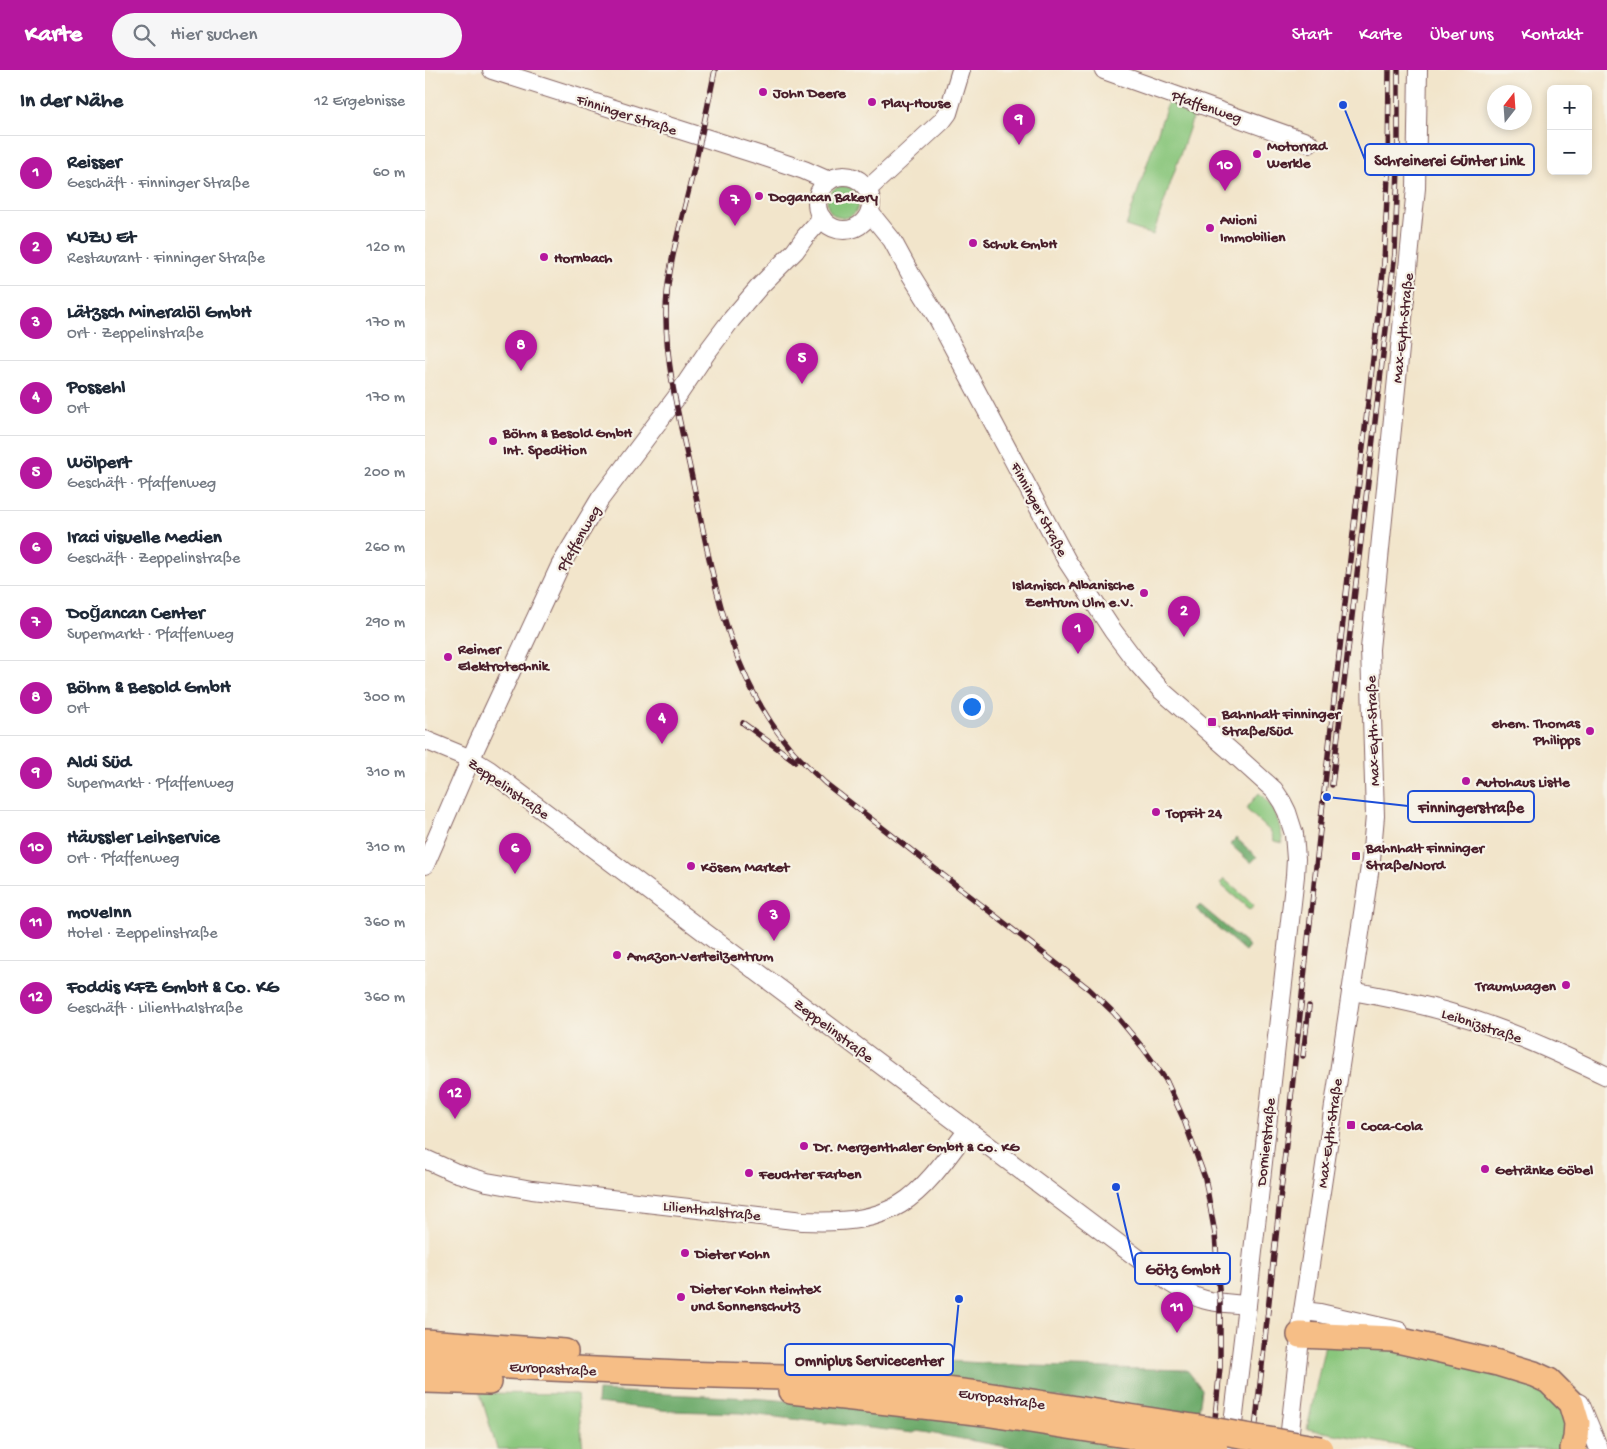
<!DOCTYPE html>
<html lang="de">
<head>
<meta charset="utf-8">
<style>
  :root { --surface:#fff; --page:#f6f6f7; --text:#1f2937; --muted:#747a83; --line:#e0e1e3; --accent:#b5179e }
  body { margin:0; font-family:"Gochi Hand",sans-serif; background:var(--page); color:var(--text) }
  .controls { position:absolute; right:15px; top:15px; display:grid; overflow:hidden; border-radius:8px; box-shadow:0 2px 8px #0003 }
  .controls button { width:45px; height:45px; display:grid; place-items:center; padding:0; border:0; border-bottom:1px solid var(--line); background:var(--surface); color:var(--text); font:25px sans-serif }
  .compass { position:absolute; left:1062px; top:15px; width:45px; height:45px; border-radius:50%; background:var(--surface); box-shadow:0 2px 8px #0003; rotate:17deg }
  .you { position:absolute; left:546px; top:636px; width:18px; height:18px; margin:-12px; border:4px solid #fff; border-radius:50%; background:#1a73e8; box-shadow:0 0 0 8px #1a73e833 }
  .badge { display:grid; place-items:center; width:32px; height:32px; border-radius:50%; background:var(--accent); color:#fff; font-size:16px; font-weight:700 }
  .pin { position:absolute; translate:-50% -41px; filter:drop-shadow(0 1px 2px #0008) }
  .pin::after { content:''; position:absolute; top:26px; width:18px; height:15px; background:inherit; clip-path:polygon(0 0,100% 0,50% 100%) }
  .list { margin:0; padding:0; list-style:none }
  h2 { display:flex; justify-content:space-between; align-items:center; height:65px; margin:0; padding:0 20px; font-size:21px }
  h2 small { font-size:16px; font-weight:400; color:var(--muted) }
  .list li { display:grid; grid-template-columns:32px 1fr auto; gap:15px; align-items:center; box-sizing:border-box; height:75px; padding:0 20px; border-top:1px solid var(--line) }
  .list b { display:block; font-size:19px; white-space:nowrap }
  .list p { margin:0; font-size:16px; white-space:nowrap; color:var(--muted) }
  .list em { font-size:16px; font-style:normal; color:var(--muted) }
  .icon { flex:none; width:28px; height:28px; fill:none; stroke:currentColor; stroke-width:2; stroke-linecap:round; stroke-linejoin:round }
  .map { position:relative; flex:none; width:1182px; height:1379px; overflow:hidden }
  header { display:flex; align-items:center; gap:30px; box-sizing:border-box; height:70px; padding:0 25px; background:var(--accent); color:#fff }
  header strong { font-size:24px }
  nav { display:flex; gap:28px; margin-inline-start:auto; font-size:18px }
  .search { width:350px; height:45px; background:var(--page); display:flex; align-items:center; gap:12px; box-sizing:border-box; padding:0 18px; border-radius:28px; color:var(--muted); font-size:19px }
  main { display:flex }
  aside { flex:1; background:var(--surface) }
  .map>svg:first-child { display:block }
</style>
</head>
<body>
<header>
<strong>Karte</strong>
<div class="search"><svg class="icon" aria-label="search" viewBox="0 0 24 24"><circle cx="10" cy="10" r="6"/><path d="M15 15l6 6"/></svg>Hier suchen</div>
<nav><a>Start</a><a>Karte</a><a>Über uns</a><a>Kontakt</a></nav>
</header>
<main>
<aside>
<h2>In der Nähe<small>12 Ergebnisse</small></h2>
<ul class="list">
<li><span class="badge">1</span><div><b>Reisser</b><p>Geschäft · Finninger Straße</p></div><em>60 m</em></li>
<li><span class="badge">2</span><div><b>KUZU Et</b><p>Restaurant · Finninger Straße</p></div><em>120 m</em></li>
<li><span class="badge">3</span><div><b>Lätzsch Mineralöl GmbH</b><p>Ort · Zeppelinstraße</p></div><em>170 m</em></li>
<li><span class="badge">4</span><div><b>Possehl</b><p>Ort</p></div><em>170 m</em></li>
<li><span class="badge">5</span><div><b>Wölpert</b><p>Geschäft · Pfaffenweg</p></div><em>200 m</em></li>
<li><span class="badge">6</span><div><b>Iraci visuelle Medien</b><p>Geschäft · Zeppelinstraße</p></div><em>260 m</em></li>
<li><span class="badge">7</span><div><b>Doğancan Center</b><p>Supermarkt · Pfaffenweg</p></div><em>290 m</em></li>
<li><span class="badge">8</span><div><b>Böhm &amp; Besold GmbH</b><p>Ort</p></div><em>300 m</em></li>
<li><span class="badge">9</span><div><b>Aldi Süd</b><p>Supermarkt · Pfaffenweg</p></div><em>310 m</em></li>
<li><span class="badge">10</span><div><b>Häussler Leihservice</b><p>Ort · Pfaffenweg</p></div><em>310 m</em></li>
<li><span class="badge">11</span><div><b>moveInn</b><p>Hotel · Zeppelinstraße</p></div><em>360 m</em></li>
<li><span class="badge">12</span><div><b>Foddis KFZ GmbH &amp; Co. KG</b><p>Geschäft · Lilienthalstraße</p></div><em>360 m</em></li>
</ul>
</aside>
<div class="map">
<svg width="1182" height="1379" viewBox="0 0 1182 1379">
  <rect width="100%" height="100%" fill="#f7f3e8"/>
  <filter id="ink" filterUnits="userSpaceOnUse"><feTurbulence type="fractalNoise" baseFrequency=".02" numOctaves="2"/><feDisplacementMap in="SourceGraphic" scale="10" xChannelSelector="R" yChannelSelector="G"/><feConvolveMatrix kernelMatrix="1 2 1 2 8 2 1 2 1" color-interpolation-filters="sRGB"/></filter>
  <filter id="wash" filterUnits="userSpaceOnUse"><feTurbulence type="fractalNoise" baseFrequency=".0096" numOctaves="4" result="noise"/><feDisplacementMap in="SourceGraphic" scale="20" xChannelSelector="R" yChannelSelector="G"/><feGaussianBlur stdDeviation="1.12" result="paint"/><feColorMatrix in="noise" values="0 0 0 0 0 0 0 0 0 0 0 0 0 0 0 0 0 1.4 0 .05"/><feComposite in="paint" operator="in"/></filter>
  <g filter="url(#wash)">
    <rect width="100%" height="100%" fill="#f2e5cb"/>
    <g fill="#89c67c" stroke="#6a7254">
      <polygon points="743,32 770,41 728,165 701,156"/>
      <circle cx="418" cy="132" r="16"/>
      <path d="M 834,723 C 851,738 854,751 858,773 L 849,771 L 846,762 L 821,739 Z"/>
      <polygon points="799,809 829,835 825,840 795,814"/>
      <polygon points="900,1274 955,1276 1097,1306 1142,1338 1141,1379 993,1379 882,1359"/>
      <polygon points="55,1323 152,1324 158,1379 72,1379"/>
    </g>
    <g fill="#6eab6c" stroke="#5c654c">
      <polygon points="811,768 832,787 826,793 805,774"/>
      <polygon points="775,835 824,876 820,881 771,839"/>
      <polygon points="389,1283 608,1296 762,1300 777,1319 774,1340 744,1342 387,1296"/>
      <polygon points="173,1321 327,1328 517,1343 769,1379 593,1379 493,1361 488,1363 316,1343 246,1341 172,1333"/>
    </g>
  </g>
  <g filter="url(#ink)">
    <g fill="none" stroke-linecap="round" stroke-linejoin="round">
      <defs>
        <g id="minor">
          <polyline points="67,0 337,86 379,100 404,111"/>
          <polyline points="679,0 884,73"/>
          <circle cx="419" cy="133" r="27"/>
          <polyline points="443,119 517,51 523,43 536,0"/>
          <polyline points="445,143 467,170 486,205 512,247 642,491 688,561 712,593 737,621 808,683 849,720 857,732 862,742 869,764 871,789 870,806 822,1235 805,1379"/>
          <path d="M 0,670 L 46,689 L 64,700 L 747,1214 C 776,1233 789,1232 822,1235"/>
          <polyline points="0,795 51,677 135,496 175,429 251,328 282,282 306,250 335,216 370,181 380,167 397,148"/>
          <path d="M 926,921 C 973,929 1021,939 1066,956 C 1106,970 1144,988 1182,1006"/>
          <path d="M 0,1089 L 29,1102 L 62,1112 L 107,1120 L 378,1151 C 471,1155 490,1132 542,1061"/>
          <polyline points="878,1241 895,1243 974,1261"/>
          <polyline points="1155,1333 1174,1379"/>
          <polyline points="863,1379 878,1241 946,790 950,746 945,579 991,118 993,0"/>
        </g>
        <g id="highway">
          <polyline points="875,1265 968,1269 1073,1293 1109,1304 1124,1311 1146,1333 1152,1353 1151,1368 1148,1379"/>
          <polyline points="0,1272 140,1282"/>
          <polyline points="0,1292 255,1304 431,1309 561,1325 781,1359"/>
          <polyline points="0,1310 64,1312"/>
          <polyline points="366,1321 560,1343 778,1377"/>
        </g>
      </defs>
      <use href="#minor" stroke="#856463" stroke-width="20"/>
      <use href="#highway" stroke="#856463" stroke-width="28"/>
      <use href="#minor" stroke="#fff" stroke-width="18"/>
      <use href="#highway" stroke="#f6be86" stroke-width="25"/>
      <defs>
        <g id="rail">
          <path d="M 290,0 C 282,40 274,79 264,119 C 254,160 241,203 241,245 C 241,298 255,352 266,403 C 287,498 300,601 365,678 C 376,691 389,702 400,713 L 664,919 L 689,943 L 718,978 L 741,1010 L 759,1050 L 780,1108 L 790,1164 L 795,1233 L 795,1297 L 787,1379"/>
          <polyline points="318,653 370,691"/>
          <polyline points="907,715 970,183 973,97 973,0"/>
          <polyline points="878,986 884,936"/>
          <polyline points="828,1379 910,621 959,193 963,105 964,0"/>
        </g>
      </defs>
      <use href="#rail" stroke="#4a1f2b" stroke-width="5.5"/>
      <use href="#rail" stroke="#f7f3e8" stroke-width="4" stroke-dasharray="11" stroke-linecap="butt"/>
      <defs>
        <g id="highway-bridge">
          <polyline points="781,1359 895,1379"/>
          <polyline points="778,1377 790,1379"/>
        </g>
      </defs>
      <use href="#highway-bridge" stroke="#856463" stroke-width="28" stroke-linecap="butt"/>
      <use href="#highway-bridge" stroke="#f6be86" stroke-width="25"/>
    </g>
  </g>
  <g fill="#b5179e" stroke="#f7f3e8" stroke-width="2">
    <circle cx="338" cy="22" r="5"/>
    <circle cx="447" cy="32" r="5"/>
    <circle cx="832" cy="84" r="5"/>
    <circle cx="334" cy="126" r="5"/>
    <circle cx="785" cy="158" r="5"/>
    <circle cx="548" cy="173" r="5"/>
    <circle cx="119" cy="187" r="5"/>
    <circle cx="68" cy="371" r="5"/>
    <circle cx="719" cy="523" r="5"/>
    <circle cx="23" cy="587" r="5"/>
    <rect x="782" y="647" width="10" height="10" rx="2.5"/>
    <circle cx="1165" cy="661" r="5"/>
    <circle cx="1041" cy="711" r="5"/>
    <circle cx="731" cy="742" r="5"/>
    <rect x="926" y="781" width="10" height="10" rx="2.5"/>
    <circle cx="266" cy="796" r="5"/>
    <circle cx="192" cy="885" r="5"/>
    <circle cx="1141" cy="915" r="5"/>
    <rect x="921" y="1050" width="10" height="10" rx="2.5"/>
    <circle cx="379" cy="1076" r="5"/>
    <circle cx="1060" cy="1099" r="5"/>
    <circle cx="324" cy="1103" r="5"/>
    <circle cx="260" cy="1183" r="5"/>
    <circle cx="256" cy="1227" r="5"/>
  </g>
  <g text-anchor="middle" stroke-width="4.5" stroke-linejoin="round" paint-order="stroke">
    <g font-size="15" font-weight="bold" fill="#4a1f2b" stroke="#f7f3e8" text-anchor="start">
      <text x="348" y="27">John Deere</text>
      <text x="457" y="37">Play-House</text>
      <text x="842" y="80">Motorrad<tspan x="842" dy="17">Werkle</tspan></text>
      <text x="344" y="131">Dogancan Bakery</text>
      <text x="795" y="154">Avioni<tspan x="795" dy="17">Immobilien</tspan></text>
      <text x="558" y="178">Schuk GmbH</text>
      <text x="129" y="192">Hornbach</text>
      <text x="78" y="367">Böhm &amp; Besold GmbH<tspan x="78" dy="17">Int. Spedition</tspan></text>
      <text x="709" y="519" text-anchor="end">Islamisch Albanische<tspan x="709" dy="17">Zentrum Ulm e.V.</tspan></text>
      <text x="33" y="583">Reimer<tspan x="33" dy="17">Elektrotechnik</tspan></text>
      <text x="797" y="648">Bahnhalt Finninger<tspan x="797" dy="17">Straße/Süd</tspan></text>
      <text x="1155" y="657" text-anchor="end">ehem. Thomas<tspan x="1155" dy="17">Philipps</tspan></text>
      <text x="1051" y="716">Autohaus Listle</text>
      <text x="741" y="747">TopFit 24</text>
      <text x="941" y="782">Bahnhalt Finninger<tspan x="941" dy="17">Straße/Nord</tspan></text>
      <text x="276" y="801">Kösem Market</text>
      <text x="202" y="890">Amazon-Verteilzentrum</text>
      <text x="1131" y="920" text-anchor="end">Traumwagen</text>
      <text x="936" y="1060">Coca-Cola</text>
      <text x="389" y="1081">Dr. Mergenthaler GmbH &amp; Co. KG</text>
      <text x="1070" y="1104">Getränke Göbel</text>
      <text x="334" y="1108">Feuchter Farben</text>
      <text x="270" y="1188">Dieter Kohn</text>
      <text x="266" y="1223">Dieter Kohn Heimtex<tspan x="266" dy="17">und Sonnenschutz</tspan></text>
    </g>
    <g font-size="15" fill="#4a1f2b" stroke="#f7f3e8">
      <text transform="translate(782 36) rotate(19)" y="5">Pfaffenweg</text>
      <text transform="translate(202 44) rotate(18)" y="5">Finninger Straße</text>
      <text transform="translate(977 258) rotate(-84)" y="5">Max-Eyth-Straße</text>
      <text transform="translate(615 439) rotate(62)" y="5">Finninger Straße</text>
      <text transform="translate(153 468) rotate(-60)" y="5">Pfaffenweg</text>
      <text transform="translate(947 661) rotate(-92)" y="5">Max-Eyth-Straße</text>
      <text transform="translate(84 718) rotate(35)" y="5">Zeppelinstraße</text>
      <text transform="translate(1057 955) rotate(18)" y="5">Leibnizstraße</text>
      <text transform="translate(409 960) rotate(37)" y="5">Zeppelinstraße</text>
      <text transform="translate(904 1063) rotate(-82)" y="5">Max-Eyth-Straße</text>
      <text transform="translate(840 1072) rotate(-84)" y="5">Dornierstraße</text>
      <text transform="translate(287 1140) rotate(6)" y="5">Lilienthalstraße</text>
      <text transform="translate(128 1298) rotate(3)" y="5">Europastraße</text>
      <text transform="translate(577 1328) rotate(8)" y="5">Europastraße</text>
    </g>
  </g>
  <path fill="none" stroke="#1d4ed8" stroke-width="2" d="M918 35L940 90M902 727L983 736M691 1117L710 1198M534 1229L528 1289"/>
  <g fill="#1d4ed8" stroke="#f7f3e8" stroke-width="2">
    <circle cx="918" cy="35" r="5"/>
    <circle cx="902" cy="727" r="5"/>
    <circle cx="691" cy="1117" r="5"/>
    <circle cx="534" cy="1229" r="5"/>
  </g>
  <g fill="#f7f3e8" stroke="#1d4ed8" stroke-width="2">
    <rect x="940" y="74" width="169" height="31" rx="5"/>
    <rect x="983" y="721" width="126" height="31" rx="5"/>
    <rect x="710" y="1183" width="95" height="31" rx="5"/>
    <rect x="360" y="1274" width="168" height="31" rx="5"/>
  </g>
  <g font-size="16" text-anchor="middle" font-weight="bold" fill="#4a1f2b">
    <text x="1024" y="95">Schreinerei Günter Link</text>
    <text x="1046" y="742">Finningerstraße</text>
    <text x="758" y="1204">Götz GmbH</text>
    <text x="444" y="1295">Omniplus Servicecenter</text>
  </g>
</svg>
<div class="controls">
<button>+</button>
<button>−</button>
</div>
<svg class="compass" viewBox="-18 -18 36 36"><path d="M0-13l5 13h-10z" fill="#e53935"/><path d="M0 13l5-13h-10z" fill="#747a83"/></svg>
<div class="you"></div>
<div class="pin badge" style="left:653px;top:584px">1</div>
<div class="pin badge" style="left:759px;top:567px">2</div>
<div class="pin badge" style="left:349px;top:871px">3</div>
<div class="pin badge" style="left:237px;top:674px">4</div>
<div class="pin badge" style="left:377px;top:314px">5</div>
<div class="pin badge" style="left:90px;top:804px">6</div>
<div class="pin badge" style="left:310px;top:156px">7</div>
<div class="pin badge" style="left:96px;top:301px">8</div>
<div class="pin badge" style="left:594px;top:75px">9</div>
<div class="pin badge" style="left:800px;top:121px">10</div>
<div class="pin badge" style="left:752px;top:1263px">11</div>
<div class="pin badge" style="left:30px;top:1049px">12</div>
</div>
</main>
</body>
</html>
